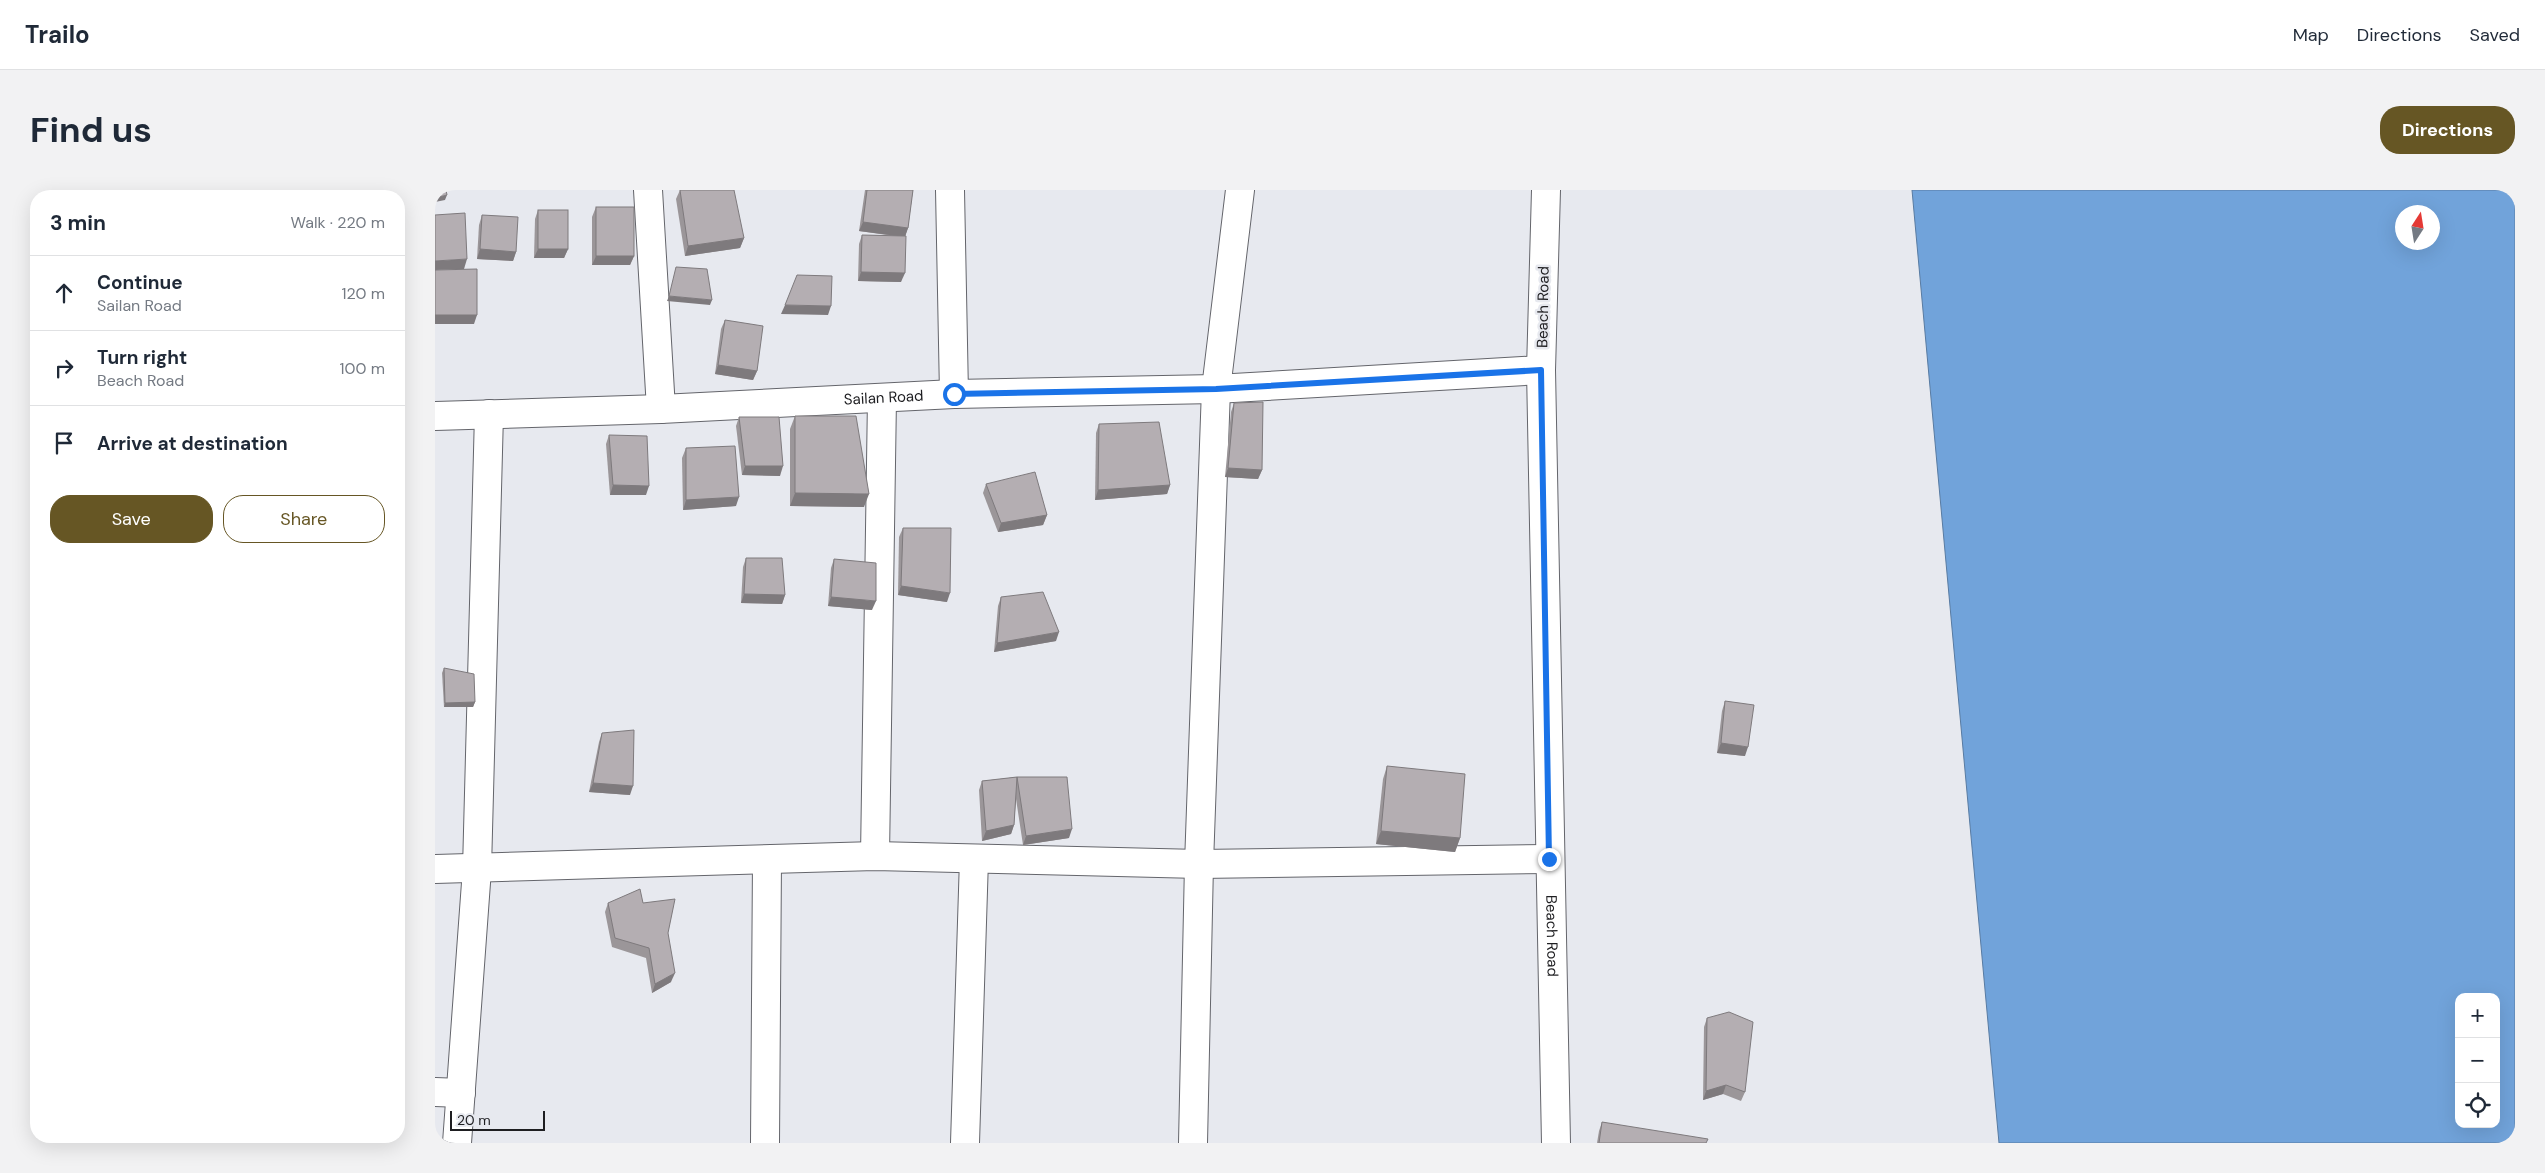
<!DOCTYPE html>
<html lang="en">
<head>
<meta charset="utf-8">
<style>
  :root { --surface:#fff; --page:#f2f2f3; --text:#1f2937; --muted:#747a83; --line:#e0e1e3; --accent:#665624 }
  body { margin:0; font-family:"DM Sans",sans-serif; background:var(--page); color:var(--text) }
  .controls { position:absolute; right:15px; bottom:15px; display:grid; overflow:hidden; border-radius:10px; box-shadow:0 5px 20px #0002 }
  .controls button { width:45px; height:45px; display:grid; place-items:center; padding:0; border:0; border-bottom:1px solid var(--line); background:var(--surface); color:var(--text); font:25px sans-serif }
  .compass { position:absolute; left:1960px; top:15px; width:45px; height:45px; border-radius:50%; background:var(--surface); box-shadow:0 5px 20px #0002; rotate:12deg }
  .scale { position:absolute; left:15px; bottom:12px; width:95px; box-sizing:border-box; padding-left:5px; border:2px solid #1e1e21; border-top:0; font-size:14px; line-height:18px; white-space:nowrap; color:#1e1e21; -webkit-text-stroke:4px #e7e9ef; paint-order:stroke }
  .stop { position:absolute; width:15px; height:15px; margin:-11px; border:4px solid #1a73e8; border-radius:50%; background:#fff }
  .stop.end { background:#1a73e8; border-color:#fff; box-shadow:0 1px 5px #0008 }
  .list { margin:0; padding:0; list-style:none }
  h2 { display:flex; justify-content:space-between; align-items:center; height:65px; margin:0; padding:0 20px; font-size:21px }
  h2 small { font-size:16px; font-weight:400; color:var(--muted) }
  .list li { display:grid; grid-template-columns:32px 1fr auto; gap:15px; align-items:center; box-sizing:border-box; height:75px; padding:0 20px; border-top:1px solid var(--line) }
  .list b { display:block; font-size:19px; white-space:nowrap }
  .list p { margin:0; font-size:16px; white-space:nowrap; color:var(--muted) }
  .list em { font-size:16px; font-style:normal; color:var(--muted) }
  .actions { display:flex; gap:10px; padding:15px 20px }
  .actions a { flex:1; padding:11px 0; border:1px solid var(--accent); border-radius:20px; text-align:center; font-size:18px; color:var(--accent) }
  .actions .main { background:var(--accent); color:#fff }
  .icon { flex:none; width:28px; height:28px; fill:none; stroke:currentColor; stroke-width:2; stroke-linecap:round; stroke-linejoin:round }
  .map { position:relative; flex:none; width:2080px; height:953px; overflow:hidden; border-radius:20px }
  header { display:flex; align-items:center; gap:30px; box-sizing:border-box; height:70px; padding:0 25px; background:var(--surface); border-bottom:1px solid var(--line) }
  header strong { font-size:24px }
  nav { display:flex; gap:28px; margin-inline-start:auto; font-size:18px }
  .intro { display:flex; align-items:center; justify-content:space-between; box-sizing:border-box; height:120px; padding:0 30px }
  h1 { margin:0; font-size:35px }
  .button { padding:12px 22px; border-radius:20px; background:var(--accent); color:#fff; font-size:18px; font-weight:700 }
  main { display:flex; gap:30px; padding:0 30px }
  aside { flex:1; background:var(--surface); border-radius:20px; box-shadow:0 5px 20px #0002 }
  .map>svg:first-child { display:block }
</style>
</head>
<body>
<header>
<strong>Trailo</strong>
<nav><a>Map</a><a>Directions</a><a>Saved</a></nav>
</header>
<div class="intro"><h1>Find us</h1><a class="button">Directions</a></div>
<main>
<aside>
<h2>3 min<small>Walk · 220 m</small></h2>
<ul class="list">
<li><svg class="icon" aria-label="ahead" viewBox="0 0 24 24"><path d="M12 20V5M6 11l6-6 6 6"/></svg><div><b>Continue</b><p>Sailan Road</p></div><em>120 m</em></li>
<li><svg class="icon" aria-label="right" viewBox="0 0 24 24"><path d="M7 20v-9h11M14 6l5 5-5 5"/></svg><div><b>Turn right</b><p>Beach Road</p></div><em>100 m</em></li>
<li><svg class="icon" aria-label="arrive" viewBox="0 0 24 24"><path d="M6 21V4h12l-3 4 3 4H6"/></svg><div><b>Arrive at destination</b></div></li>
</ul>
<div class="actions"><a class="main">Save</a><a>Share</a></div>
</aside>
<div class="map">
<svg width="2080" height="953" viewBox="0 0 2080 953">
  <rect width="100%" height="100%" fill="#e7e9ef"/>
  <path fill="#71a3da" stroke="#587ba2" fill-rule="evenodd" d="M 1477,0 L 2080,0 L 2080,953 L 1564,953 ZM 1968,22 L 1998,22 L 1998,52 L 1968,52 ZM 2024,807 L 2061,807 L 2061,934 L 2024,934 Z"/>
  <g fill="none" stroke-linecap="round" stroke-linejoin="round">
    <defs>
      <g id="street">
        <polyline points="213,0 226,219"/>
        <polyline points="515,0 519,204"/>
        <path id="s1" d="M 1111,0 L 1106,180 L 1121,953"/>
        <path id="s2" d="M 0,226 L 226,219 L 519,204 L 781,199 L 1106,180"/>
        <polyline points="440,666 447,208"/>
        <polyline points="0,679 440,666 764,674 1114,669"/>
        <polyline points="0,902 26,903"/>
        <polyline points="22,953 42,679 54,224"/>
        <polyline points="330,953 332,670"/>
        <polyline points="530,953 539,669"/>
        <polyline points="758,953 764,674 781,199 805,0"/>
      </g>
    </defs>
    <use href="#street" stroke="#64656b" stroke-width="30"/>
    <use href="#street" stroke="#fff" stroke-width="28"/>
  </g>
  <g fill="#9b9699">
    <polygon points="245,0 309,48 305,58 250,66 241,9"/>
    <polygon points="430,0 478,0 473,38 470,46 466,92 423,91 424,54 427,45 459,46 424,41"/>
    <polygon points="161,17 199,66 195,75 157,75 157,27"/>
    <polygon points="103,20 133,59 129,68 99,68 100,29"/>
    <polygon points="47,25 81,62 78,71 42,69 44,35"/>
    <polygon points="290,130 322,181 318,190 280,184 286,139"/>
    <polygon points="799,213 827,280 823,289 790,287 796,222"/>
    <polygon points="360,226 429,317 355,316 355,239"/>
    <polygon points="304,227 345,286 307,285 301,236"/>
    <polygon points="664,234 735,295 732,304 660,310 661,243"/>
    <polygon points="174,245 211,305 175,305 171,254"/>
    <polygon points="251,258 301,316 248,320 247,268"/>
    <polygon points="551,294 612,325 608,335 563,342 548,303"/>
    <polygon points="468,338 512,412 463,405 464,347"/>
    <polygon points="311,368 350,405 347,414 306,413 308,377"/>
    <polygon points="399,369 437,420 393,416 396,378"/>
    <polygon points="566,407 621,451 559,462 563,416"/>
    <polygon points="9,478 40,512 38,517 9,517 7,483"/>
    <polygon points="1290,511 1310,566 1282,563 1287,521"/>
    <polygon points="167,543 195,605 154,602 164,552"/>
    <polygon points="952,576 1025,648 1020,662 941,654 948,589"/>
    <polygon points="582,587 634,648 588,655 581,609 579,635 576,644 547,651 544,600 547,591"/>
    <polygon points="173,713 208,713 233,743 236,792 217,803 211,768 177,757 170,722"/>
    <polygon points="1272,828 1310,902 1306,911 1288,904 1268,910 1269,837"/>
    <polygon points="1167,932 1272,953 1162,953 1164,941"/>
  </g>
  <g fill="#7e7a7d">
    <polygon points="12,5 10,10 0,12 0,8"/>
    <polygon points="428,32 473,38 470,47 424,41"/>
    <polygon points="309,48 305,58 250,66 253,56"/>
    <polygon points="45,59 81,62 78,71 42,69"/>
    <polygon points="103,59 133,59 129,68 99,68"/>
    <polygon points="161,66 199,66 195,75 157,75"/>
    <polygon points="32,69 29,79 0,80 0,71"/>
    <polygon points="426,82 470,83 466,92 423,91"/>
    <polygon points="234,106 277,110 275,115 232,111"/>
    <polygon points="350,115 396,116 393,125 346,124"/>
    <polygon points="0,125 42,125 39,134 0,134"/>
    <polygon points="283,175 322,181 318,190 280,184"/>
    <polygon points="310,276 348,276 345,286 307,285"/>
    <polygon points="793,278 827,280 823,289 790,287"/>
    <polygon points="178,295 214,296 211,305 175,305"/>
    <polygon points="735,295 732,304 660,310 663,300"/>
    <polygon points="360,303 434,304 429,317 355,316"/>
    <polygon points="304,307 301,316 248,320 251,310"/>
    <polygon points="612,325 608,335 563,342 566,333"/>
    <polygon points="466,396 515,403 512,412 463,405"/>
    <polygon points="309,404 350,405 347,414 306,413"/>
    <polygon points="396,407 441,411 437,420 393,416"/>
    <polygon points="624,442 621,451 559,462 562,453"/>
    <polygon points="40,512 38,517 9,517 10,513"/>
    <polygon points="1286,553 1313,557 1310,566 1282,563"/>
    <polygon points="158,593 198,596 195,605 154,602"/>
    <polygon points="579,635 576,644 547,651 551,641"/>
    <polygon points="637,639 634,648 588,655 591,646"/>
    <polygon points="946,641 1025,648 1020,662 941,654"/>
    <polygon points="240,783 236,792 217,803 220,794"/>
    <polygon points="1291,895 1288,904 1268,910 1271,901"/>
  </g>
  <g fill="#b4aeb2" stroke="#7e7a7d">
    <polygon points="0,0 11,0 12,5 0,8"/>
    <polygon points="245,0 299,0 309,48 253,56"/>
    <polygon points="432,0 478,0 473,38 428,32"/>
    <rect x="161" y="17" width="38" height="49"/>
    <rect x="103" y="20" width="30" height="39"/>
    <polygon points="30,23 32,69 0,71 0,25"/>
    <polygon points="47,25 83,27 81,62 45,59"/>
    <polygon points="427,45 471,46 470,83 426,82"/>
    <polygon points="241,77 272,79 277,110 234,106"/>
    <polygon points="42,79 42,125 0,125 0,80"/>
    <polygon points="362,85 397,86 396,116 350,115"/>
    <polygon points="290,130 328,136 322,181 283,175"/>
    <polygon points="828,212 827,280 793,278 799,213"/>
    <polygon points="360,226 421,226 434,304 360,303"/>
    <polygon points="304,227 344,227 348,276 310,276"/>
    <polygon points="724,232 735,295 663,300 664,234"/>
    <polygon points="174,245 212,246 214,296 178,295"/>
    <polygon points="300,256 304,307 251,310 251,258"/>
    <polygon points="600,282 612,325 566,333 551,294"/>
    <polygon points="468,338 516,338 515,403 466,396"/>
    <polygon points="311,368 347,368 350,405 309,404"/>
    <polygon points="399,369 441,373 441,411 396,407"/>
    <polygon points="608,402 624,442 562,453 566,407"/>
    <polygon points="9,478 39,484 40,512 10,513"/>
    <polygon points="1290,511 1319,515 1313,557 1286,553"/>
    <polygon points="199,540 198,596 158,593 167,543"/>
    <polygon points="952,576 1030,584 1025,648 946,641"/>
    <polygon points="582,587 632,587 637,639 591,646 582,587 579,635 551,641 547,591"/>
    <polygon points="205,699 208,713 240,709 233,743 240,783 220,794 214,758 180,748 173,713"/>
    <polygon points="1294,822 1318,832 1310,902 1291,895 1271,901 1272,828"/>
    <polygon points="1167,932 1273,949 1271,953 1164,953"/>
  </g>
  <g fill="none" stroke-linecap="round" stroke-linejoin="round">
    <polyline stroke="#1a73e8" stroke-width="6" points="519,204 781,199 1106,180 1114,669"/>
  </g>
  <g text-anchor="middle" stroke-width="5" stroke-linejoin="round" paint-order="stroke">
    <g font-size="15" fill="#1e1e21" stroke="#e7e9ef">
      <text transform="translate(1108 117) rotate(-89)" y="5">Beach Road</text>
      <text dy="5" stroke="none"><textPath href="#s2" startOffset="449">Sailan Road</textPath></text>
      <text dy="5" stroke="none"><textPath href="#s1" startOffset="746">Beach Road</textPath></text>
    </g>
  </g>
</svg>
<div class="controls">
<button>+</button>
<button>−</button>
<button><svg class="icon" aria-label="locate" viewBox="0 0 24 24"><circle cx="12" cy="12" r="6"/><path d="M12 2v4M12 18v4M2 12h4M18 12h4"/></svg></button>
</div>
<svg class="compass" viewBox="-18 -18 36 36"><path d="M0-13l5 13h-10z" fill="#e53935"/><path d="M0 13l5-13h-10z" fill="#747a83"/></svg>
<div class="scale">20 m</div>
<div class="stop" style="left:519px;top:204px"></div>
<div class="stop end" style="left:1114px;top:669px"></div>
</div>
</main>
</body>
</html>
